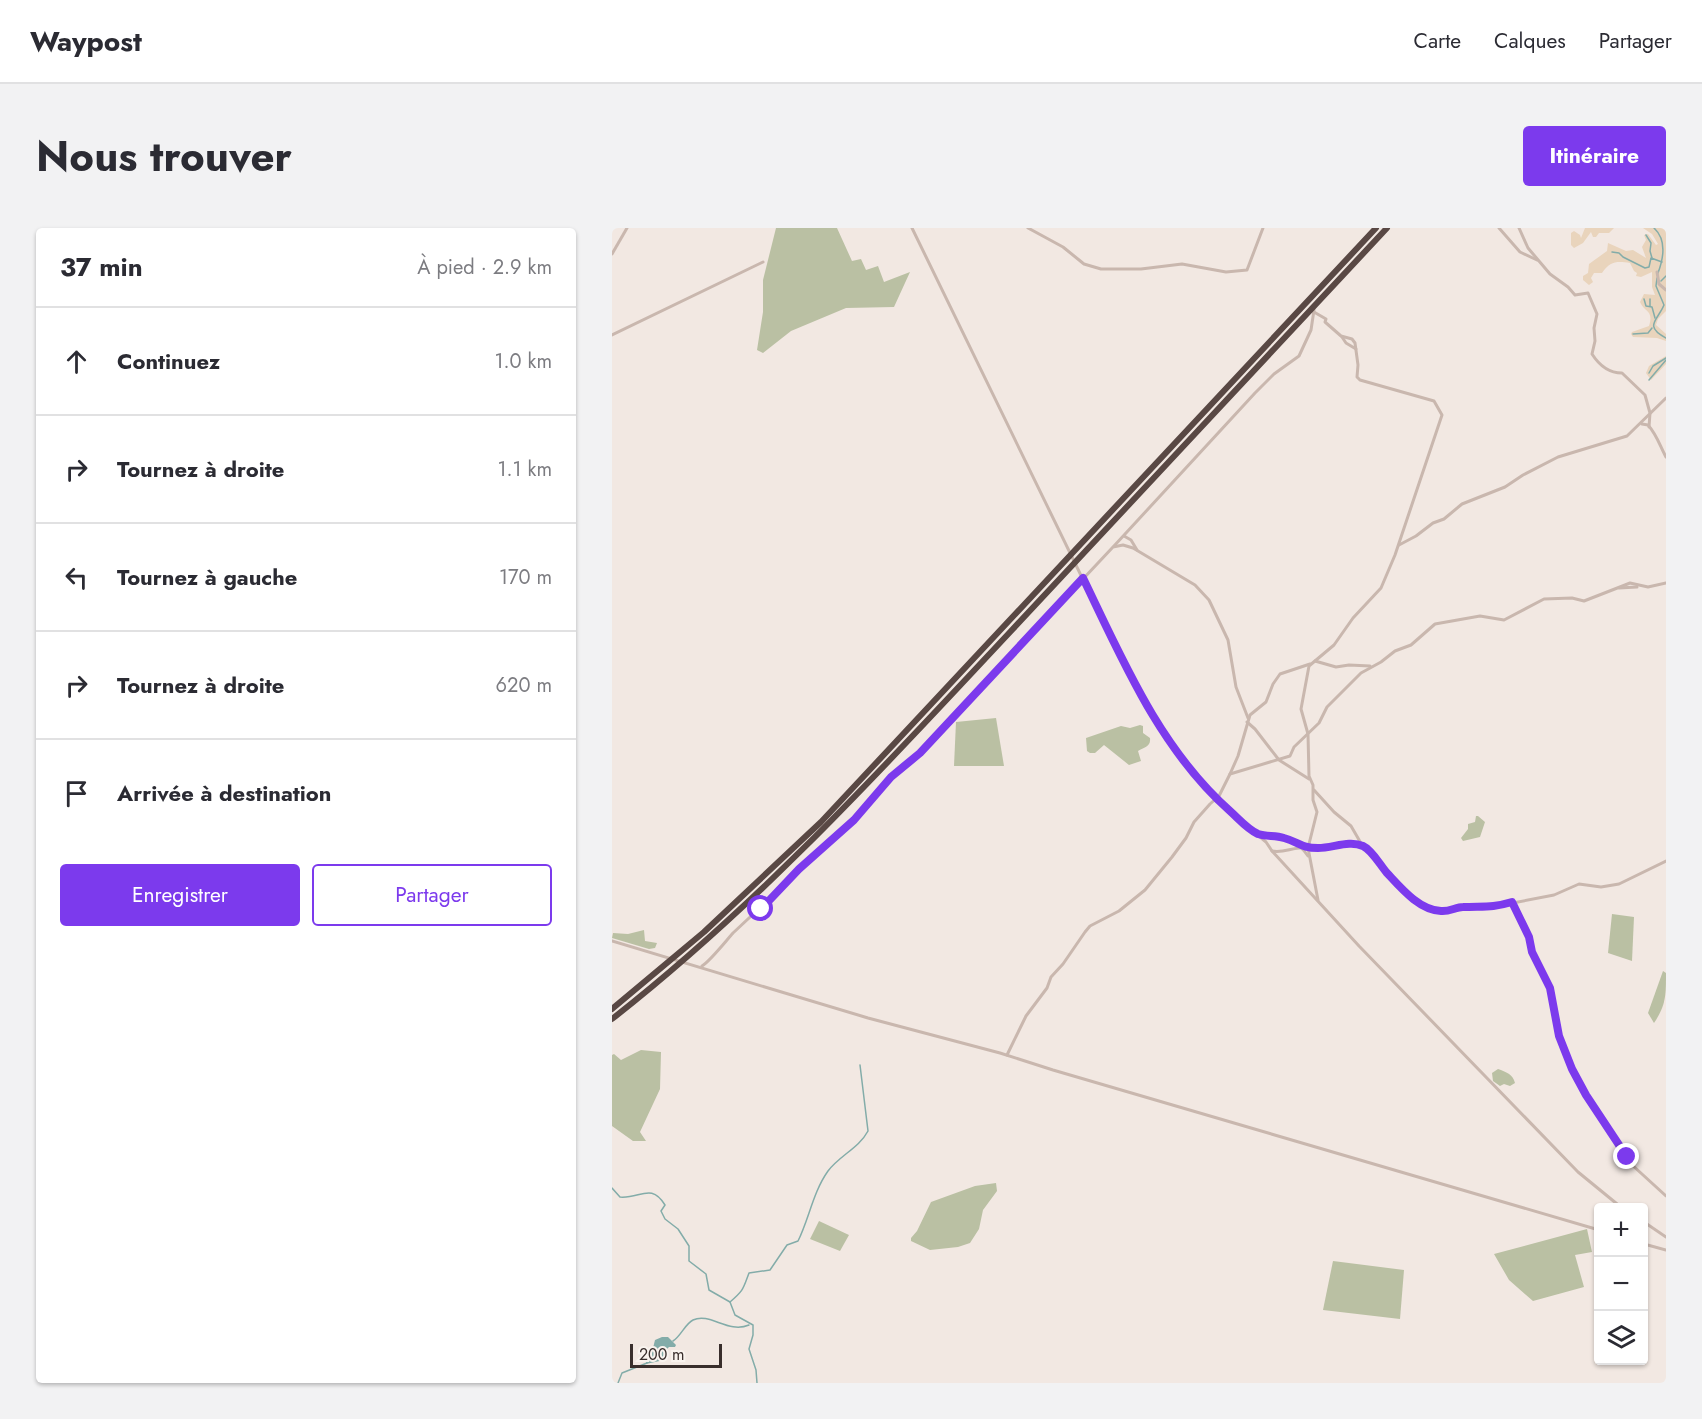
<!DOCTYPE html>
<html lang="fr">
<head>
<meta charset="utf-8">
<style>
  :root { --surface:#fff; --page:#f2f2f3; --text:#2b2b33; --muted:#7c7c81; --line:#e1e1e2; --accent:#7c3aed }
  body { margin:0; font-family:Jost,sans-serif; background:var(--page); color:var(--text) }
  .controls { position:absolute; right:18px; bottom:18px; display:grid; overflow:hidden; border-radius:6px; box-shadow:0 2px 4px #0004 }
  .controls button { width:54px; height:54px; display:grid; place-items:center; padding:0; border:0; border-bottom:2px solid var(--line); background:var(--surface); color:var(--text); font:30px sans-serif }
  .scale { position:absolute; left:18px; bottom:15px; width:92px; box-sizing:border-box; padding-left:6px; border:3px solid #392e2c; border-top:0; font-size:16px; line-height:21px; white-space:nowrap; color:#392e2c; -webkit-text-stroke:4px #f9f3ee; paint-order:stroke }
  .stop { position:absolute; width:18px; height:18px; margin:-14px; border:4px solid #7c3aed; border-radius:50%; background:#fff }
  .stop.end { background:#7c3aed; border-color:#fff; box-shadow:0 2px 6px #0008 }
  .list { margin:0; padding:0; list-style:none }
  h2 { display:flex; justify-content:space-between; align-items:center; height:78px; margin:0; padding:0 24px; font-size:26px }
  h2 small { font-size:20px; font-weight:400; color:var(--muted) }
  .list li { display:grid; grid-template-columns:39px 1fr auto; gap:18px; align-items:center; box-sizing:border-box; height:108px; padding:0 24px; border-top:2px solid var(--line) }
  .list b { display:block; font-size:22px; white-space:nowrap }
  .list em { font-size:20px; font-style:normal; color:var(--muted) }
  .actions { display:flex; gap:12px; padding:18px 24px }
  .actions a { flex:1; padding:14px 0; border:2px solid var(--accent); border-radius:6px; text-align:center; font-size:21px; color:var(--accent) }
  .actions .main { background:var(--accent); color:#fff }
  .icon { flex:none; width:33px; height:33px; fill:none; stroke:currentColor; stroke-width:2; stroke-linecap:round; stroke-linejoin:round }
  .map { position:relative; flex:none; width:1054px; height:1155px; overflow:hidden; border-radius:6px }
  header { display:flex; align-items:center; gap:36px; box-sizing:border-box; height:84px; padding:0 30px; background:var(--surface); border-bottom:2px solid var(--line) }
  header strong { font-size:28px }
  nav { display:flex; gap:33px; margin-inline-start:auto; font-size:21px }
  .intro { display:flex; align-items:center; justify-content:space-between; box-sizing:border-box; height:144px; padding:0 36px }
  h1 { margin:0; font-size:42px }
  .button { padding:15px 27px; border-radius:6px; background:var(--accent); color:#fff; font-size:21px; font-weight:700 }
  main { display:flex; gap:36px; padding:0 36px }
  aside { flex:1; background:var(--surface); border-radius:6px; box-shadow:0 2px 4px #0004 }
  .map>svg:first-child { display:block }
</style>
</head>
<body>
<header>
<strong>Waypost</strong>
<nav><a>Carte</a><a>Calques</a><a>Partager</a></nav>
</header>
<div class="intro"><h1>Nous trouver</h1><a class="button">Itinéraire</a></div>
<main>
<aside>
<h2>37 min<small>À pied · 2.9 km</small></h2>
<ul class="list">
<li><svg class="icon" aria-label="ahead" viewBox="0 0 24 24"><path d="M12 20V5M6 11l6-6 6 6"/></svg><div><b>Continuez</b></div><em>1.0 km</em></li>
<li><svg class="icon" aria-label="right" viewBox="0 0 24 24"><path d="M7 20v-9h11M14 6l5 5-5 5"/></svg><div><b>Tournez à droite</b></div><em>1.1 km</em></li>
<li><svg class="icon" aria-label="left" viewBox="0 0 24 24"><path d="M17 20v-9H6M10 6l-5 5 5 5"/></svg><div><b>Tournez à gauche</b></div><em>170 m</em></li>
<li><svg class="icon" aria-label="right" viewBox="0 0 24 24"><path d="M7 20v-9h11M14 6l5 5-5 5"/></svg><div><b>Tournez à droite</b></div><em>620 m</em></li>
<li><svg class="icon" aria-label="arrive" viewBox="0 0 24 24"><path d="M6 21V4h12l-3 4 3 4H6"/></svg><div><b>Arrivée à destination</b></div></li>
</ul>
<div class="actions"><a class="main">Enregistrer</a><a>Partager</a></div>
</aside>
<div class="map">
<svg width="1054" height="1155" viewBox="0 0 1054 1155">
  <rect width="100%" height="100%" fill="#f2e8e2"/>
  <g fill="#bac0a3">
    <polygon points="164,0 225,0 240,33 249,31 254,42 266,38 272,54 298,44 282,79 234,80 179,103 151,125 145,122 151,84 151,52"/>
    <polygon points="384,490 392,538 342,538 344,494"/>
    <path d="M 528,497 L 531,498 L 531,505 L 538,510 C 539,519 532,519 526,523 L 529,533 L 517,537 L 492,517 L 483,525 L 478,525 L 475,523 L 474,510 L 509,498 L 518,500 Z"/>
    <polygon points="864,588 866,588 873,594 868,609 851,613 849,610 856,601 856,596 863,594"/>
    <polygon points="1000,686 1022,689 1020,733 996,725"/>
    <polygon points="32,702 33,713 45,715 43,720 37,721 0,710 1,705 16,706"/>
    <path d="M 1051,743 L 1054,745 C 1054,767 1054,777 1042,795 L 1036,785 Z"/>
    <polygon points="29,822 49,824 48,861 28,904 34,913 21,913 0,898 0,827 2,826 9,832"/>
    <path d="M 886,841 C 894,844 901,846 903,855 L 898,858 L 892,856 L 888,858 L 881,853 L 880,845 Z"/>
    <polygon points="384,955 385,963 371,982 367,1001 358,1015 346,1019 318,1022 299,1013 299,1010 305,1003 319,974 363,958"/>
    <polygon points="207,993 237,1007 228,1023 198,1011"/>
    <polygon points="975,1001 980,1024 963,1027 972,1059 921,1073 897,1052 882,1026"/>
    <polygon points="721,1033 792,1042 788,1091 711,1082"/>
  </g>
  <g fill="#e9d4bc">
    <polygon points="973,0 1002,0 997,5 987,5 984,9 981,9 979,4 971,15 962,20 959,17 959,5 962,3 968,7 969,10"/>
    <path d="M 1031,0 L 1053,0 L 1054,2 L 1054,83 L 1046,91 L 1044,97 L 1054,106 L 1054,113 L 1045,110 L 1021,109 L 1019,106 L 1020,104 L 1037,98 C 1042,82 1033,85 1028,74 L 1032,66 L 1043,67 L 1040,59 L 1040,44 L 1029,49 L 1024,48 L 1025,45 L 1022,43 L 1018,35 C 1005,33 998,33 990,45 L 982,45 L 979,50 L 981,54 L 977,57 L 971,52 L 971,48 L 976,45 L 977,36 L 995,23 L 996,15 L 1014,23 L 1021,22 L 1034,30 L 1030,19 L 1034,12 L 1032,7 L 1036,6 L 1044,17 L 1046,16 L 1040,6 Z"/>
    <polygon points="1054,128 1054,136 1039,152 1034,145 1037,138"/>
  </g>
  <polygon fill="#83aca9" points="56,1109 64,1117 63,1119 57,1119 52,1124 52,1132 34,1136 34,1131 40,1124 43,1112 50,1109"/>
  <g fill="none" stroke-linecap="round" stroke-linejoin="round">
    <g stroke="#83aca9" stroke-width="1.5">
      <path d="M 1042,0 C 1054,11 1052,29 1046,45"/>
      <polyline points="1034,7 1039,15 1038,23 1040,30"/>
      <polyline points="1000,24 1007,25 1011,29 1033,40 1037,39 1039,30 1050,34"/>
      <path d="M 1045,50 L 1044,58 L 1052,77 C 1046,92 1031,98 1054,110"/>
      <polyline points="1049,53 1054,48"/>
      <polyline points="1032,71 1034,78 1040,79 1043,90"/>
      <polyline points="1038,71 1038,78"/>
      <polyline points="1021,106 1036,105 1040,100"/>
      <polyline points="1037,145 1041,138 1054,130"/>
      <polyline points="1037,152 1054,132"/>
      <path d="M 0,960 L 8,969 C 28,971 39,954 53,977 L 49,983 L 53,991 L 66,1001 L 77,1018 L 77,1033 L 94,1046 L 97,1062 L 118,1074 L 123,1087 L 141,1097 L 141,1107 L 137,1121 L 144,1142 L 145,1155"/>
      <path d="M 118,1074 C 132,1062 131,1061 137,1045 L 158,1042 L 175,1017 L 186,1013 C 197,991 201,964 216,943 C 227,928 247,920 256,903 L 248,837"/>
      <path d="M 61,1113 C 69,1108 73,1096 81,1092 C 98,1084 116,1106 137,1097"/>
      <polyline points="6,1155 10,1145 35,1135"/>
    </g>
    <g stroke="#c9b7ae" stroke-width="3">
      <polyline points="300,0 514,440 550,504 584,548 601,569 654,614 660,623 747,718 966,944 1010,980"/>
      <polyline points="416,0 451,19 472,36 489,41 529,41 570,36 614,44 635,42 651,0"/>
      <polyline points="887,0 908,24 925,32"/>
      <path d="M 907,0 L 916,20 L 938,46 L 956,59 L 963,67 L 976,65 L 985,86 L 982,100 L 983,113 L 980,126 C 987,137 996,145 1010,145 L 1033,167 L 1038,185 L 1037,199"/>
      <polyline points="0,26 15,0"/>
      <polyline points="1045,44 1047,56 1054,62"/>
      <polyline points="702,84 714,91 713,94 729,108 740,111 743,115 746,137 745,149 748,152 822,173 830,187 783,327 769,360 741,390 722,417 697,438 689,481 696,506 697,548 701,557 701,572 705,584 696,620 706,672"/>
      <polyline points="0,107 151,34"/>
      <polyline points="730,109 734,115 744,121"/>
      <path d="M 1030,196 L 1036,197 C 1045,207 1048,218 1054,229"/>
      <polyline points="512,308 519,312 525,322"/>
      <polyline points="787,317 804,308 821,295 832,291 850,276 893,259 911,247 946,229 1015,208 1054,170"/>
      <polyline points="502,318 643,165 662,146 687,128 699,102 702,82"/>
      <polyline points="1007,360 1025,359"/>
      <polyline points="703,433 724,439 737,437 758,438"/>
      <polyline points="635,494 643,501 667,532 697,551"/>
      <polyline points="618,546 626,528 638,487 654,474 661,456 668,446 698,436"/>
      <polyline points="702,562 722,584 739,598 750,617"/>
      <path d="M 648,606 C 670,613 681,606 696,628"/>
      <path d="M 660,623 C 670,625 677,621 687,620 C 694,619 700,620 706,620 C 723,620 737,613 753,619 L 774,644 L 809,677 L 829,683 L 849,679 L 885,678 L 942,667 L 967,656 L 989,659 L 1007,656 L 1054,633"/>
      <polyline points="900,674 917,709 920,724 938,760 947,808 960,841 974,867 1019,936 1054,968"/>
      <polyline points="0,713 256,790 388,825 441,842 987,1002"/>
      <path d="M 90,738 C 98,733 113,714 121,705 L 242,592 L 279,549 L 308,525 L 501,319 L 511,317 L 521,320 L 583,357 L 597,372 L 616,412 L 624,459 L 636,490"/>
      <polyline points="395,827 414,788 435,760 439,749 451,736 473,704 478,698 507,683 533,662 560,629 574,610 582,594 598,576 607,568 618,546 678,528 682,519 707,495 715,479 749,445 769,434 783,423 799,417 823,396 868,388 892,392 932,371 960,370 972,373 1013,357 1018,355 1036,359 1054,355"/>
      <polyline points="1032,994 1054,1009"/>
      <polyline points="1032,1016 1054,1022"/>
    </g>
    <g stroke="#594844" stroke-width="6">
      <polyline points="0,781 92,704 209,594 764,0"/>
      <path d="M 0,791 C 148,675 271,540 399,403 C 524,269 650,134 775,0"/>
    </g>
  </g>
  <g fill="none" stroke-linecap="round" stroke-linejoin="round">
    <path stroke="#7c3aed" stroke-width="8" d="M 149,681 L 187,641 L 242,592 L 279,549 L 308,525 L 471,350 C 511,433 548,521 618,583 C 627,591 635,601 646,606 C 655,609 663,607 672,610 C 687,614 689,620 706,620 C 721,620 737,612 751,618 C 760,622 768,637 775,645 C 789,660 807,682 829,683 C 837,684 844,679 851,679 C 871,678 880,680 900,674 L 917,709 L 920,724 L 938,760 L 947,808 L 960,841 L 974,867 L 1015,929"/>
  </g>
</svg>
<div class="controls">
<button>+</button>
<button>−</button>
<button><svg class="icon" aria-label="layers" viewBox="0 0 24 24"><path d="M12 4l9 5-9 5-9-5zM3 14l9 5 9-5"/></svg></button>
</div>
<div class="scale">200 m</div>
<div class="stop" style="left:149px;top:681px"></div>
<div class="stop end" style="left:1015px;top:929px"></div>
</div>
</main>
</body>
</html>
